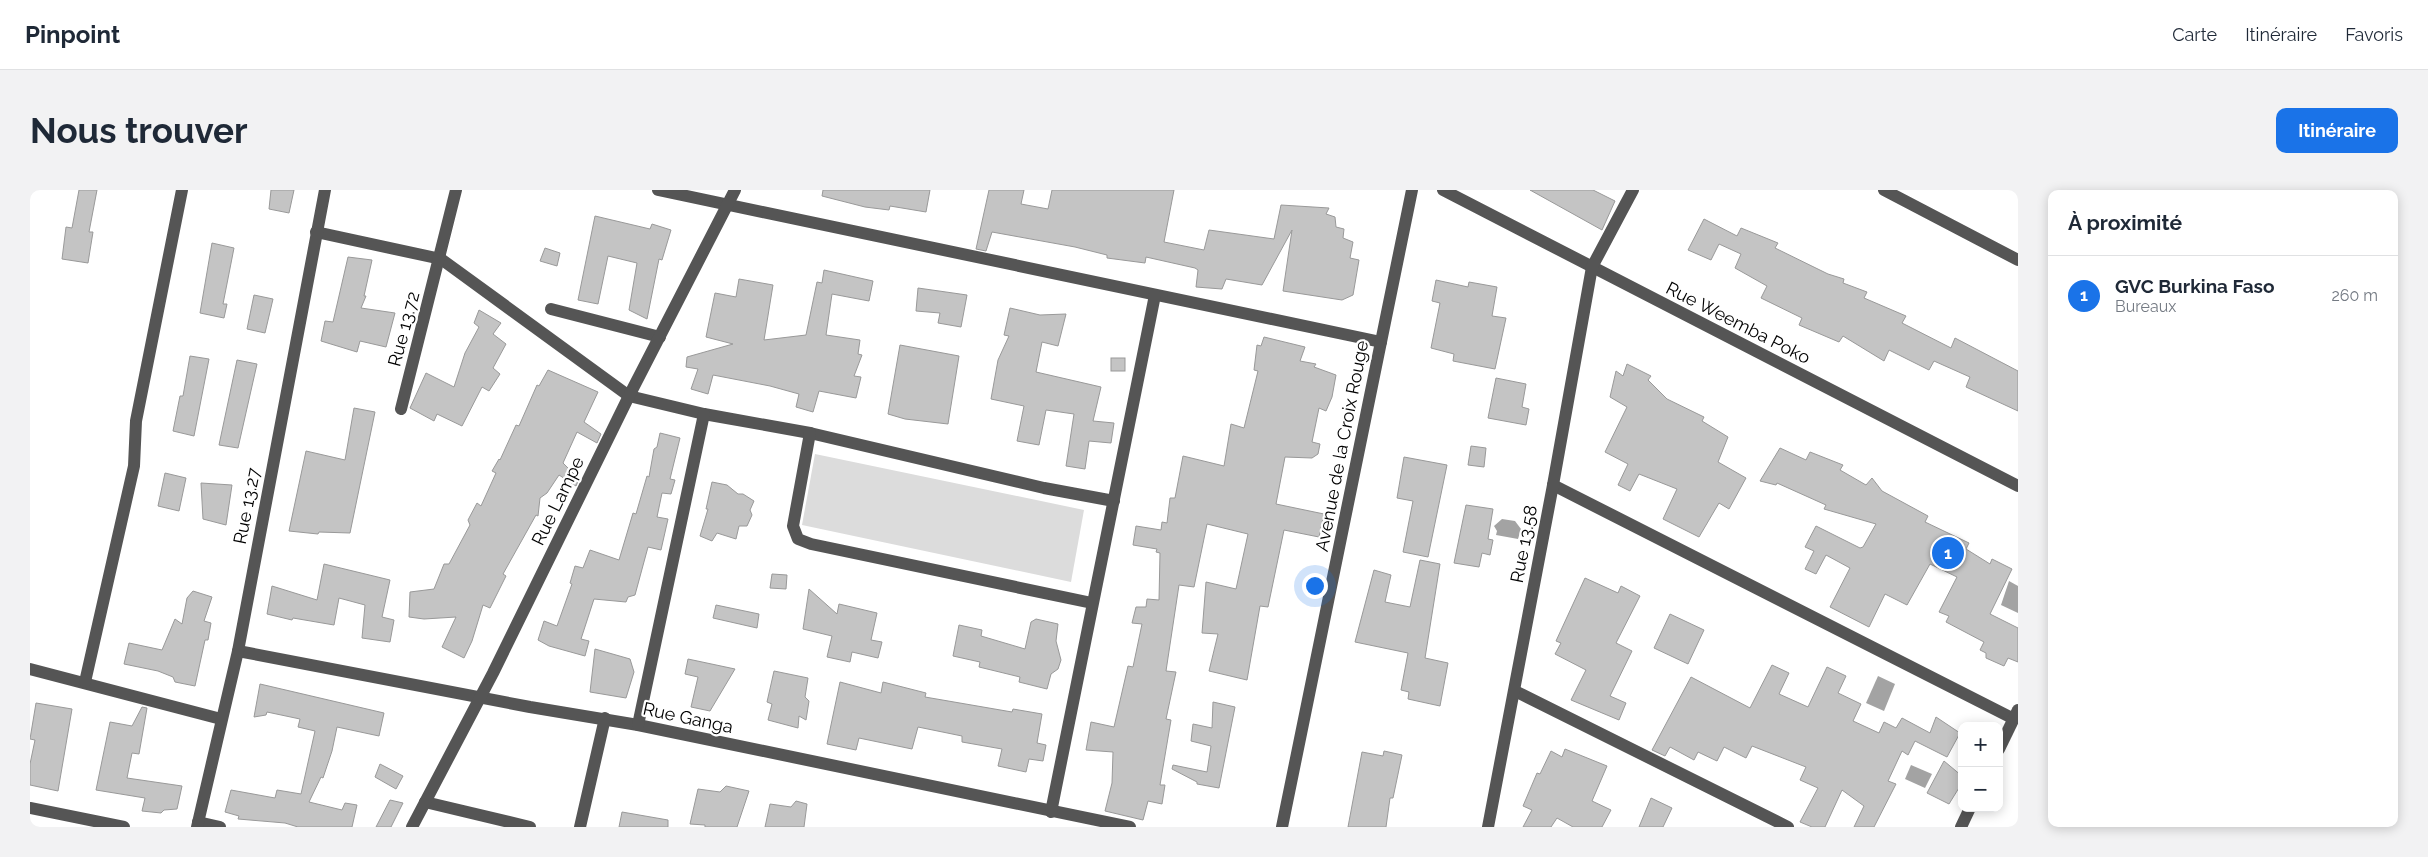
<!DOCTYPE html>
<html lang="fr">
<head>
<meta charset="utf-8">
<style>
  :root { --surface:#fff; --page:#f2f2f3; --text:#1f2937; --muted:#747a83; --line:#e0e1e3; --accent:#1a73e8 }
  body { margin:0; font-family:Raleway,sans-serif; background:var(--page); color:var(--text) }
  .controls { position:absolute; right:15px; bottom:15px; display:grid; overflow:hidden; border-radius:10px; box-shadow:0 2px 12px #0003 }
  .controls button { width:45px; height:45px; display:grid; place-items:center; padding:0; border:0; border-bottom:1px solid var(--line); background:var(--surface); color:var(--text); font:25px sans-serif }
  .you { position:absolute; left:1284px; top:395px; width:18px; height:18px; margin:-12px; border:4px solid #fff; border-radius:50%; background:#1a73e8; box-shadow:0 0 0 8px #1a73e833 }
  .badge { display:grid; place-items:center; width:32px; height:32px; border-radius:50%; background:var(--accent); color:#fff; font-size:16px; font-weight:700 }
  .pin { position:absolute; translate:-50% -50%; border:2px solid #fff; box-shadow:0 1px 5px #0006 }
  .list { margin:0; padding:0; list-style:none }
  h2 { display:flex; justify-content:space-between; align-items:center; height:65px; margin:0; padding:0 20px; font-size:21px }
  h2 small { font-size:16px; font-weight:400; color:var(--muted) }
  .list li { display:grid; grid-template-columns:32px 1fr auto; gap:15px; align-items:center; box-sizing:border-box; height:80px; padding:0 20px; border-top:1px solid var(--line) }
  .list b { display:block; font-size:19px; white-space:nowrap }
  .list p { margin:0; font-size:16px; white-space:nowrap; color:var(--muted) }
  .list em { font-size:16px; font-style:normal; color:var(--muted) }
  .map { position:relative; flex:none; width:1988px; height:637px; overflow:hidden; border-radius:10px }
  header { display:flex; align-items:center; gap:30px; box-sizing:border-box; height:70px; padding:0 25px; background:var(--surface); border-bottom:1px solid var(--line) }
  header strong { font-size:24px }
  nav { display:flex; gap:28px; margin-inline-start:auto; font-size:18px }
  .intro { display:flex; align-items:center; justify-content:space-between; box-sizing:border-box; height:120px; padding:0 30px }
  h1 { margin:0; font-size:35px }
  .button { padding:12px 22px; border-radius:10px; background:var(--accent); color:#fff; font-size:18px; font-weight:700 }
  main { display:flex; gap:30px; padding:0 30px }
  aside { flex:1; background:var(--surface); border-radius:10px; box-shadow:0 2px 12px #0003 }
  .map>svg:first-child { display:block }
</style>
</head>
<body>
<header>
<strong>Pinpoint</strong>
<nav><a>Carte</a><a>Itinéraire</a><a>Favoris</a></nav>
</header>
<div class="intro"><h1>Nous trouver</h1><a class="button">Itinéraire</a></div>
<main>
<div class="map">
<svg width="1988" height="637" viewBox="0 0 1988 637">
  <rect width="100%" height="100%" fill="#fff"/>
  <polygon fill="#dcdcdc" points="785,264 1054,320 1041,392 772,335"/>
  <g fill="#a3a3a3">
    <polygon points="1472,329 1485,331 1491,339 1488,349 1466,345 1467,341 1464,336"/>
    <polygon points="1979,391 1988,396 1988,423 1971,415"/>
    <polygon points="1848,486 1865,494 1854,521 1836,513"/>
    <polygon points="1881,575 1902,584 1895,598 1875,589"/>
  </g>
  <g fill="#c4c4c4" stroke="#999">
    <polygon points="49,0 67,0 59,42 63,42 58,73 32,69 36,37 42,38"/>
    <polygon points="241,0 264,0 259,23 239,19"/>
    <polygon points="793,0 900,0 896,22 860,16 859,20 835,17 792,6"/>
    <polygon points="959,0 994,0 991,14 1018,19 1022,0 1144,0 1134,52 1174,60 1179,40 1244,49 1251,15 1299,18 1296,24 1305,27 1306,37 1314,39 1313,48 1323,52 1320,68 1329,70 1323,105 1312,110 1253,101 1262,40 1232,95 1196,89 1192,99 1166,97 1168,80 1165,78 1116,67 1115,73 1077,68 1077,65 1045,57 962,42 956,61 946,59"/>
    <polygon points="1500,0 1563,0 1585,11 1572,40"/>
    <polygon points="565,26 620,39 622,34 641,40 632,70 629,69 617,129 599,120 607,73 578,66 568,114 548,110"/>
    <polygon points="1674,29 1707,46 1711,38 1748,53 1745,58 1798,84 1814,89 1813,93 1837,102 1834,108 1876,126 1872,133 1921,158 1925,148 1988,181 1988,221 1936,197 1940,187 1904,171 1899,180 1859,160 1854,171 1813,146 1809,152 1769,135 1772,128 1731,108 1737,96 1705,78 1711,64 1689,54 1681,70 1658,60"/>
    <polygon points="182,53 204,58 193,114 197,114 194,128 170,123"/>
    <polygon points="515,58 530,63 527,76 510,71"/>
    <polygon points="318,67 342,70 334,106 336,106 331,118 365,123 356,157 330,151 327,162 291,151 295,131 303,132"/>
    <polygon points="794,80 843,91 839,111 802,104 796,145 830,150 828,164 832,165 824,186 831,187 826,208 789,201 783,222 766,217 769,204 740,196 683,185 678,204 661,199 668,179 656,177 657,167 703,154 676,147 685,103 706,107 709,89 743,95 734,150 776,145 787,92 792,93"/>
    <polygon points="1406,90 1438,97 1439,92 1467,97 1462,126 1476,128 1465,179 1423,171 1424,164 1401,158 1410,113 1402,111"/>
    <polygon points="888,98 937,105 931,137 908,133 910,123 886,121"/>
    <polygon points="224,105 243,109 235,143 217,139"/>
    <polygon points="980,118 1010,125 1036,124 1028,156 1012,152 1006,182 1071,197 1063,231 1084,233 1081,253 1059,251 1055,279 1036,276 1044,224 1016,220 1009,255 987,251 994,216 961,209 968,170 979,146 974,145"/>
    <polygon points="449,120 471,133 463,144 476,154 463,178 470,184 459,201 452,197 432,236 407,224 404,231 380,218 396,183 424,197 435,163 449,137 444,133"/>
    <polygon points="1234,147 1275,157 1270,171 1286,174 1284,177 1306,185 1302,207 1296,221 1289,218 1282,252 1290,254 1288,264 1282,268 1255,267 1246,314 1294,324 1289,347 1254,340 1238,417 1230,416 1217,490 1179,481 1188,444 1172,443 1176,392 1206,399 1218,344 1177,334 1164,397 1149,395 1136,481 1146,482 1136,529 1141,530 1130,595 1135,595 1132,614 1118,611 1113,630 1075,621 1082,593 1083,562 1056,560 1061,532 1084,537 1098,476 1103,477 1112,434 1102,433 1106,417 1116,417 1117,409 1129,410 1130,363 1126,362 1127,359 1103,355 1106,336 1131,340 1132,332 1137,333 1140,308 1145,308 1153,266 1194,276 1201,234 1214,238 1228,181 1224,180 1227,155 1231,156"/>
    <polygon points="870,155 929,166 918,234 875,229 858,224"/>
    <polygon points="160,166 179,169 164,246 143,241 150,206 153,206"/>
    <rect x="1081" y="168" width="14" height="13"/>
    <polygon points="207,170 227,174 208,258 189,255"/>
    <polygon points="1597,174 1621,186 1618,190 1637,209 1674,227 1672,231 1698,247 1688,272 1716,288 1699,319 1689,313 1669,347 1633,329 1647,299 1609,284 1600,301 1588,295 1598,274 1575,262 1597,217 1580,207 1586,181 1593,186"/>
    <polygon points="518,180 568,202 554,232 571,244 567,253 547,242 533,273 549,289 546,296 529,285 517,303 510,308 508,326 506,325 473,384 476,386 460,418 453,415 442,451 434,468 412,457 426,427 394,429 379,427 380,402 404,399 414,374 419,374 440,335 438,330 447,313 451,316 466,283 462,281 469,269 470,270 486,235 489,236 507,195 509,196"/>
    <polygon points="1466,188 1496,194 1492,217 1499,219 1496,235 1458,228"/>
    <polygon points="324,218 345,222 320,343 289,342 288,344 259,341 276,261 315,270"/>
    <polygon points="630,243 650,248 640,289 645,290 641,304 632,303 627,327 638,329 631,360 618,357 605,405 598,407 596,412 564,409 551,449 559,451 555,466 519,456 508,450 514,431 527,436 542,394 540,393 545,376 553,378 560,360 589,370 603,323 606,324 617,286 619,287 624,259 627,257"/>
    <polygon points="1441,256 1456,258 1454,277 1438,275"/>
    <polygon points="1750,258 1776,270 1780,262 1813,275 1810,280 1836,295 1842,288 1852,301 1898,326 1895,332 1939,353 1936,359 1960,374 1962,369 1982,379 1960,424 1988,438 1988,472 1978,468 1974,476 1956,468 1956,463 1950,460 1954,452 1916,432 1919,426 1909,422 1927,387 1900,374 1877,415 1855,404 1839,437 1800,417 1820,378 1796,365 1786,384 1775,379 1784,361 1775,357 1786,336 1830,358 1833,357 1846,334 1794,319 1796,315 1747,293 1746,295 1730,291"/>
    <polygon points="1374,267 1417,275 1398,367 1373,362 1383,311 1367,308"/>
    <polygon points="135,283 156,288 149,321 128,316"/>
    <polygon points="682,292 697,295 708,304 713,304 724,311 720,320 722,325 717,336 709,336 706,349 687,343 682,351 670,346 678,319 676,319"/>
    <polygon points="171,293 202,295 196,335 173,329"/>
    <polygon points="1436,315 1463,319 1458,349 1463,350 1460,365 1452,363 1449,377 1424,373"/>
    <polygon points="1390,370 1410,374 1395,468 1418,473 1410,516 1378,509 1379,502 1371,500 1378,463 1325,452 1344,380 1361,385 1355,412 1380,417"/>
    <polygon points="294,374 360,390 352,427 364,430 360,452 332,448 335,415 309,408 304,435 263,428 262,430 237,424 242,396 287,410"/>
    <polygon points="742,384 757,385 756,399 740,398"/>
    <polygon points="1555,388 1588,403 1591,396 1610,406 1586,453 1602,461 1580,506 1596,513 1589,530 1541,510 1556,480 1525,464 1531,453 1526,451"/>
    <polygon points="779,399 807,424 809,414 847,423 841,450 852,452 848,468 822,462 820,472 797,467 802,446 773,439"/>
    <polygon points="163,401 182,407 174,431 181,433 178,450 175,450 165,496 145,492 143,487 128,481 94,474 99,453 132,460 145,429 152,434 157,408"/>
    <polygon points="686,415 729,424 727,438 683,428"/>
    <polygon points="1640,424 1674,440 1658,474 1624,458"/>
    <polygon points="1006,429 1028,434 1026,451 1031,470 1028,479 1021,484 1017,499 989,492 990,487 949,477 950,472 923,466 929,435 952,440 951,446 995,459 1001,432"/>
    <polygon points="565,459 600,469 604,482 596,508 560,502"/>
    <polygon points="658,469 705,479 680,521 661,517 668,487 655,484"/>
    <polygon points="1742,475 1759,483 1749,504 1778,517 1797,477 1816,486 1808,503 1831,514 1823,531 1849,543 1854,532 1866,538 1872,528 1900,543 1906,527 1930,543 1917,567 1885,551 1878,565 1872,561 1858,591 1866,594 1844,637 1824,637 1834,616 1812,600 1795,637 1782,637 1770,632 1788,598 1770,590 1776,577 1722,556 1716,568 1694,557 1687,571 1668,562 1664,570 1640,557 1635,566 1622,560 1661,487 1720,518"/>
    <polygon points="744,481 778,488 775,507 779,511 776,530 769,526 768,538 738,530 742,514 737,512"/>
    <polygon points="810,492 851,503 853,492 896,503 895,507 982,522 983,519 1012,524 1007,553 1016,555 1013,571 999,569 996,582 968,576 972,559 932,552 932,546 888,537 882,559 829,548 826,560 797,554"/>
    <polygon points="230,494 354,523 349,546 307,537 302,561 293,588 291,587 279,612 312,620 315,613 327,615 322,637 268,637 255,633 208,629 209,626 195,622 201,600 245,608 247,600 271,604 285,541 268,537 270,529 237,522 236,525 224,527"/>
    <polygon points="1183,512 1205,517 1189,598 1167,594 1167,592 1142,579 1143,575 1177,582 1181,556 1161,551 1163,534 1182,538"/>
    <polygon points="6,513 42,519 28,601 0,595 0,574 5,550 0,549"/>
    <polygon points="112,517 117,518 109,564 102,563 97,588 152,596 147,619 134,620 131,623 112,621 115,608 66,600 80,532 102,536"/>
    <polygon points="1535,559 1577,576 1562,611 1581,620 1572,637 1543,637 1527,628 1521,637 1493,637 1502,620 1493,616 1507,583 1510,584 1521,561 1532,567"/>
    <polygon points="1354,561 1372,565 1363,608 1360,608 1356,637 1318,637 1332,562 1353,566"/>
    <polygon points="1914,571 1932,586 1932,593 1919,614 1897,603"/>
    <polygon points="350,574 373,586 366,599 345,587"/>
    <polygon points="696,596 719,601 707,637 675,637 675,635 660,634 668,599 690,602"/>
    <polygon points="1621,608 1642,618 1633,637 1609,637"/>
    <polygon points="360,610 373,613 361,637 346,637"/>
    <polygon points="766,611 777,614 774,637 735,637 740,614 761,617"/>
    <polygon points="592,622 638,630 638,637 589,637"/>
  </g>
  <g fill="none" stroke-linecap="round" stroke-linejoin="round">
    <g stroke="#555" stroke-width="12">
      <polyline points="628,0 1351,152"/>
      <polyline points="1413,0 1988,296"/>
      <polyline points="1854,0 1988,70"/>
      <polyline points="286,42 411,69 599,206 674,224 780,243 1014,298 1084,311"/>
      <polyline points="521,119 630,147"/>
      <polyline points="371,219 426,0"/>
      <polyline points="780,243 763,336 768,349 781,354 1062,413"/>
      <polyline points="1523,295 1984,529"/>
      <polyline points="208,461 500,517 608,535 1100,637"/>
      <polyline points="0,479 191,529"/>
      <polyline points="55,492 104,276 106,231 152,0"/>
      <polyline points="1485,501 1758,637"/>
      <polyline points="608,535 674,224"/>
      <polyline points="1969,559 1988,520"/>
      <polyline points="395,612 500,637"/>
      <polyline points="0,618 94,637"/>
      <polyline points="1021,622 1125,105"/>
      <polyline points="168,632 190,637"/>
      <polyline points="167,637 208,461 295,0"/>
      <polyline points="382,637 463,483 599,206 705,0"/>
      <polyline points="550,637 575,528"/>
      <polyline points="1252,637 1382,0"/>
      <polyline points="1458,637 1523,295 1562,77 1603,0"/>
      <polyline points="1931,637 1940,618"/>
    </g>
  </g>
  <g text-anchor="middle" stroke-width="4.5" stroke-linejoin="round" paint-order="stroke">
    <g font-size="18" fill="#000" stroke="#fff">
      <text transform="translate(1708 133) rotate(27)" y="6">Rue Weemba Poko</text>
      <text transform="translate(374 139) rotate(-75)" y="6">Rue 13.72</text>
      <text transform="translate(1312 256) rotate(-79)" y="6">Avenue de la Croix Rouge</text>
      <text transform="translate(528 311) rotate(-64)" y="6">Rue Lampe</text>
      <text transform="translate(217 316) rotate(-79)" y="6">Rue 13.27</text>
      <text transform="translate(1494 354) rotate(-79)" y="6">Rue 13.58</text>
      <text transform="translate(658 528) rotate(12)" y="6">Rue Ganga</text>
    </g>
  </g>
</svg>
<div class="controls">
<button>+</button>
<button>−</button>
</div>
<div class="you"></div>
<div class="pin badge" style="left:1918px;top:363px">1</div>
</div>
<aside>
<h2>À proximité<small></small></h2>
<ul class="list">
<li><span class="badge">1</span><div><b>GVC Burkina Faso</b><p>Bureaux</p></div><em>260 m</em></li>
</ul>
</aside>
</main>
</body>
</html>
